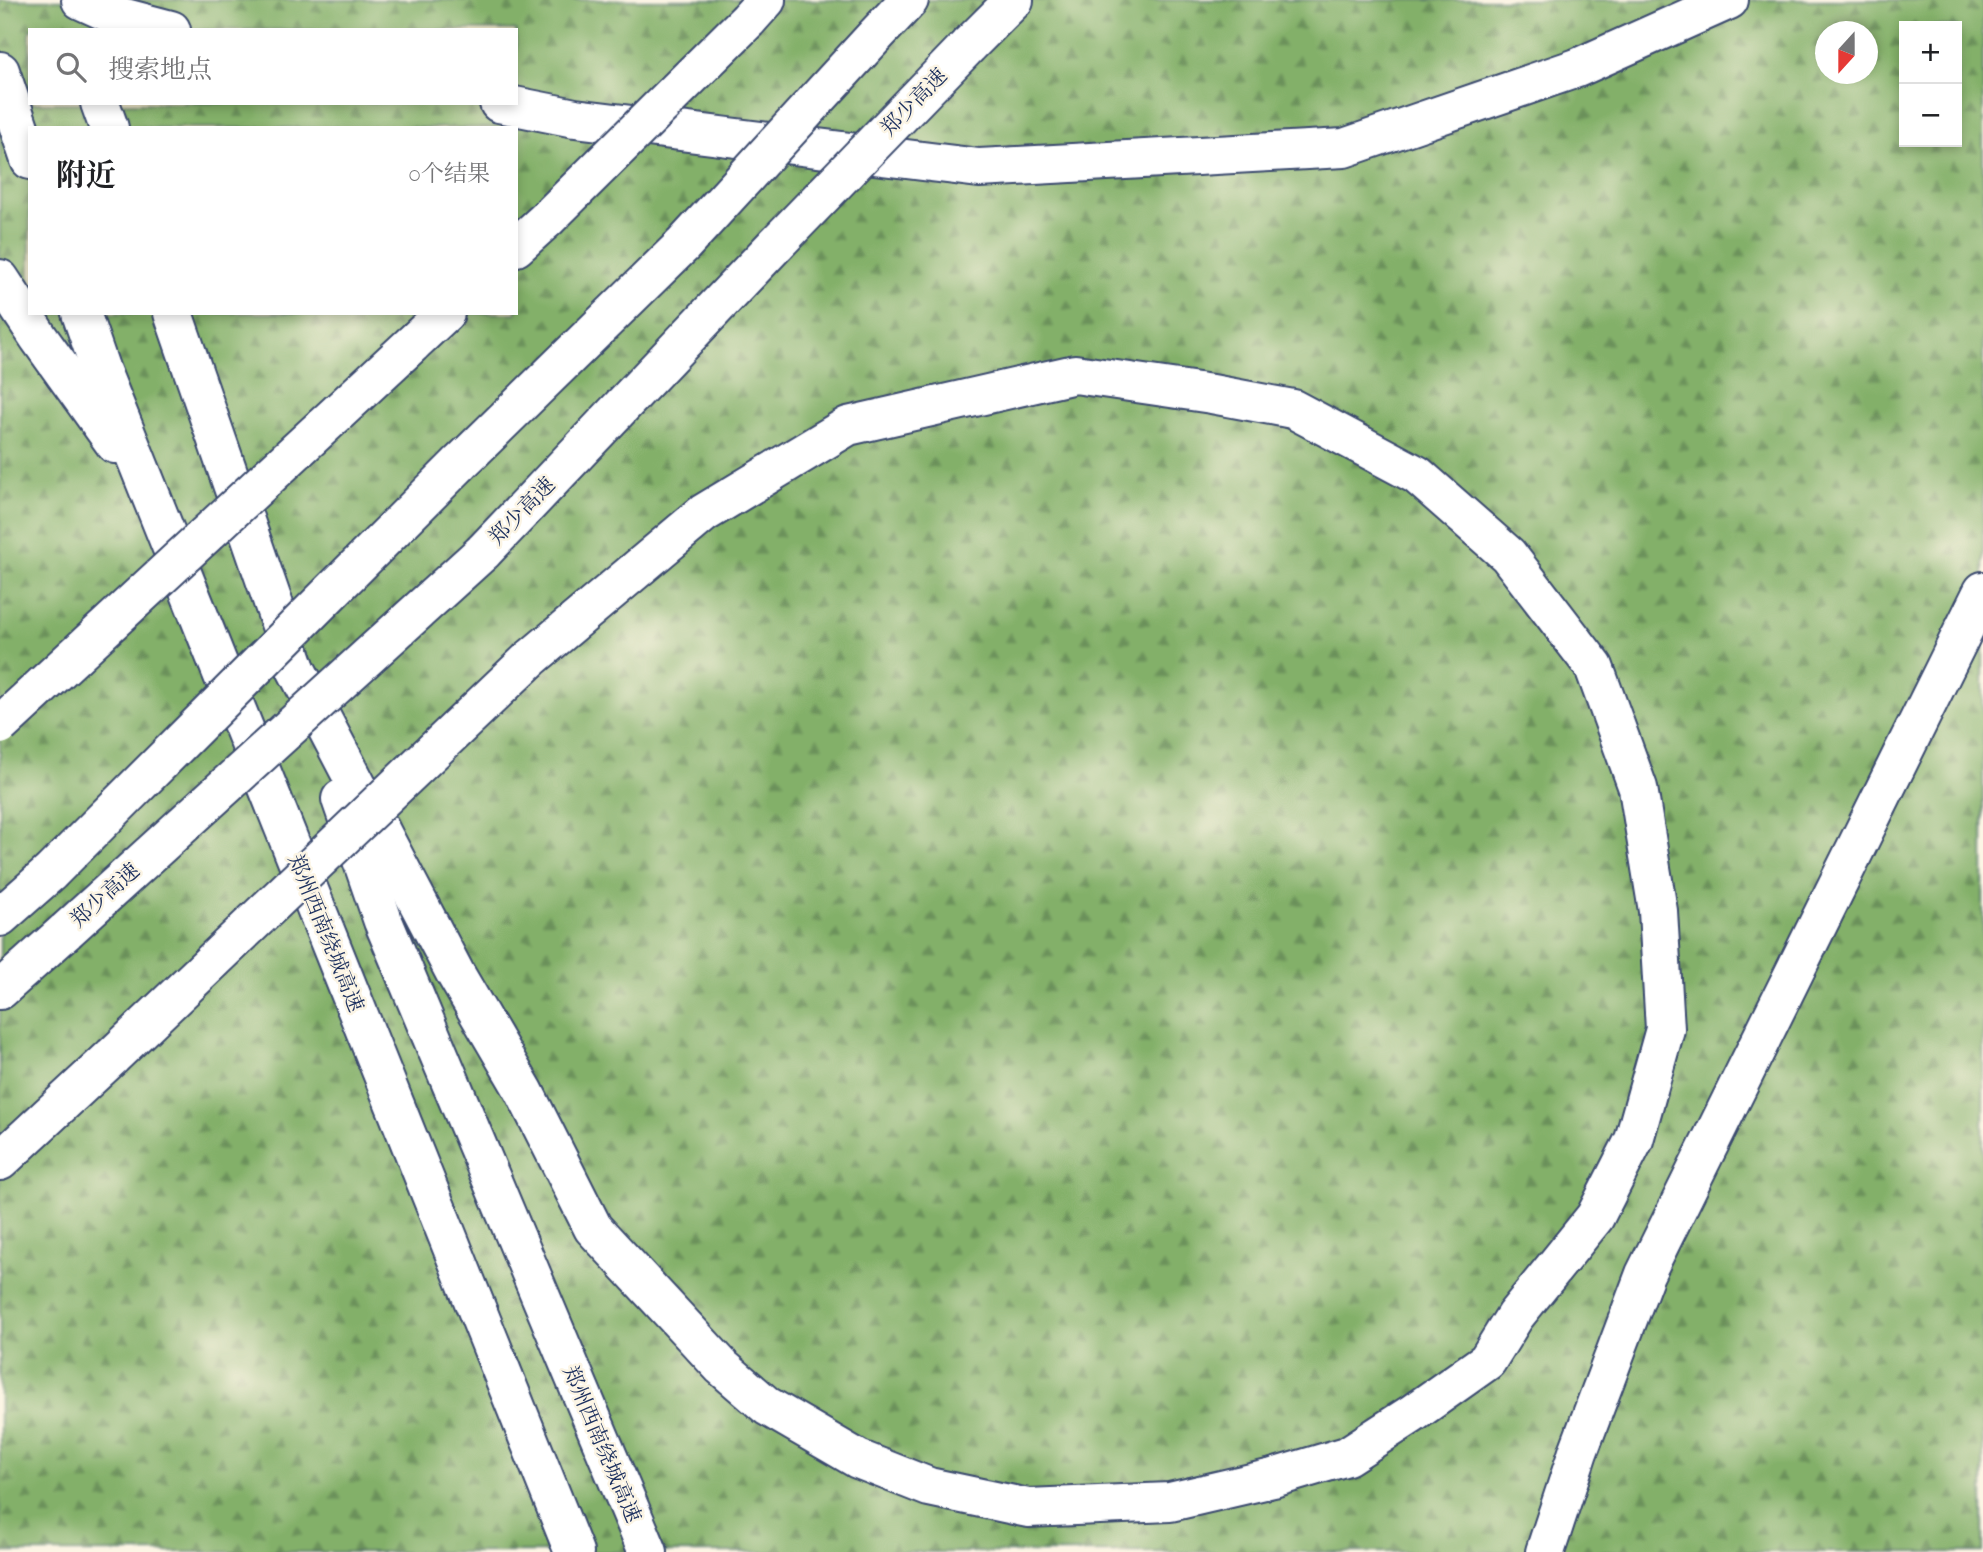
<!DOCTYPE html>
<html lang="zh">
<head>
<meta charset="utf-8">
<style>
  :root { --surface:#fff; --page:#f2f2f2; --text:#202124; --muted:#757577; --line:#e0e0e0 }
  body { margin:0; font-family:"IM FELL French Canon","Noto Serif SC",serif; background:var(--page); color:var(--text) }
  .controls { position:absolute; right:21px; top:21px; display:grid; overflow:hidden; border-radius:0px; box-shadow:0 4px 10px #0003 }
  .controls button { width:63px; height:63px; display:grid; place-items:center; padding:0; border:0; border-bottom:2px solid var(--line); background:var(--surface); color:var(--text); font:35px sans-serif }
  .compass { position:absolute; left:1815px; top:21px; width:63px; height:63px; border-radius:50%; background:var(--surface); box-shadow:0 4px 10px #0003; rotate:201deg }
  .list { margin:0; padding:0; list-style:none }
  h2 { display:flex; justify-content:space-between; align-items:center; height:91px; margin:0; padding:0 28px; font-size:30px }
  h2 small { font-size:23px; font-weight:400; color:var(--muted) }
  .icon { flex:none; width:38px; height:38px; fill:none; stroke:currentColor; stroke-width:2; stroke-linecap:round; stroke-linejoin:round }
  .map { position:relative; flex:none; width:1983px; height:1552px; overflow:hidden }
  .search { position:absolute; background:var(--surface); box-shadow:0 4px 10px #0003; left:28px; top:28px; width:490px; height:77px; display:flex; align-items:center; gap:18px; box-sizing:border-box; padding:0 24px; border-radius:0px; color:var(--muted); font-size:26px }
  .panel { position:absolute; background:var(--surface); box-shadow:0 4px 10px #0003; left:28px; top:126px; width:490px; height:189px; border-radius:0px }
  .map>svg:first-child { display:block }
</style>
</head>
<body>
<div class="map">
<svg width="1983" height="1552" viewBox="0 0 1983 1552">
  <defs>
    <pattern id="forest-firs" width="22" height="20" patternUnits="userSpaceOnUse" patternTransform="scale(1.75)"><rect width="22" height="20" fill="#83b069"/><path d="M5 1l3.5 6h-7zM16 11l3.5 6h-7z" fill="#6a905a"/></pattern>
  </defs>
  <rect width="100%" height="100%" fill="#fcf5e5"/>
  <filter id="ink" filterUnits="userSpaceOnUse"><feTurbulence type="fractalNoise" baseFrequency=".0143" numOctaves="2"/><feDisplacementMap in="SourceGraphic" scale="14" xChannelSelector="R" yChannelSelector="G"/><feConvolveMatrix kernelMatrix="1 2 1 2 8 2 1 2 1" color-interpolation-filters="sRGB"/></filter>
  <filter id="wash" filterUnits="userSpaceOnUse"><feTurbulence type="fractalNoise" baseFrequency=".00686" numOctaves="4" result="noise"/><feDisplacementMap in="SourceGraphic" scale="28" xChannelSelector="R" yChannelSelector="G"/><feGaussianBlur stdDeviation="1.57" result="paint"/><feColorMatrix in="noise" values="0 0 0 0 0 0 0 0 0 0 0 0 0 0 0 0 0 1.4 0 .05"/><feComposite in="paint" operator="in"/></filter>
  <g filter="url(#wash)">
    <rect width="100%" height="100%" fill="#ebe5c6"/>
    <path fill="url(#forest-firs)" stroke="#4f7064" stroke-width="2" fill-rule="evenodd" d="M 0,0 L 1983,0 L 1983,1552 L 0,1552 ZM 1904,26 L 1957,26 L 1957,142 L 1904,142 ZM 30,30 L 516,30 L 516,103 L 30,103 ZM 1826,32 L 1868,32 L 1868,74 L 1826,74 ZM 30,128 L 516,128 L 516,313 L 30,313 Z"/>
  </g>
  <g filter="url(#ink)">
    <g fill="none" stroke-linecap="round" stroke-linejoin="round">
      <defs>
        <g id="highway">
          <polyline points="81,0 114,15 171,30"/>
          <polyline points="748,20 766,0"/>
          <polyline points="875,36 909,0"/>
          <polyline points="968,46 1014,0"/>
          <polyline points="0,71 30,160"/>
          <polyline points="100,103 109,128"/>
          <polyline points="499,103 575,118 979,168 1344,148 1577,68 1729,0"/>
          <polyline points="516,247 547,219"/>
          <polyline points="0,279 39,338 115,444"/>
          <polyline points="81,313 101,371 574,1552"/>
          <polyline points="173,313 295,666"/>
          <polyline points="412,344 445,313"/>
          <polyline points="459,464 683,245"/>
          <polyline points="483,552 777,243"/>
          <polyline points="296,669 455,973 524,1091 593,1228 722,1367 767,1406 858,1459 929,1487 1028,1508 1170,1502 1273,1478 1347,1456 1412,1414 1487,1361 1515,1316 1595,1217 1634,1140 1665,1029 1658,911 1638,788 1594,667 1508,555 1417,475 1293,409 1212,394 1075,374 848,426 704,513 530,659"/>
          <polyline points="341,799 383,921 648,1552"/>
          <polyline points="0,917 50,873"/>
          <polyline points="0,990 66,931"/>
          <polyline points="0,1161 113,1056"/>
          <polyline points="1545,1552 1578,1452 1645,1274 1983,591"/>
        </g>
      </defs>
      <use href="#highway" stroke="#3a4a6e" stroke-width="42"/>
      <use href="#highway" stroke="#fff" stroke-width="38"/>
      <defs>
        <g id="highway-bridge">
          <polyline points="547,219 748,20"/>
          <polyline points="777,243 968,46"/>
          <polyline points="683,245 875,36"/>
          <polyline points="0,725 412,344"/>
          <polyline points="50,873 459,464"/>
          <polyline points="66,931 483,552"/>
          <polyline points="113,1056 530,659"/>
        </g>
      </defs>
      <use href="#highway-bridge" stroke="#3a4a6e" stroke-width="42" stroke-linecap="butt"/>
      <use href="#highway-bridge" stroke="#fff" stroke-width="38"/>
    </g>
  </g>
  <g text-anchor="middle" stroke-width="5" stroke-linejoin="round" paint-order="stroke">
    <g font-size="21" fill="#1b2f5e" stroke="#fcf5e5">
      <text transform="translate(914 102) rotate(-46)" y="7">郑少高速</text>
      <text transform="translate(522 511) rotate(-46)" y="7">郑少高速</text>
      <text transform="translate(105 895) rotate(-42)" y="7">郑少高速</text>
      <text transform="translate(326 933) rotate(68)" y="7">郑州西南绕城高速</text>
      <text transform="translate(602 1444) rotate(67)" y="7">郑州西南绕城高速</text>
    </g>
  </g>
</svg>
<div class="controls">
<button>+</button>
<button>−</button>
</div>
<svg class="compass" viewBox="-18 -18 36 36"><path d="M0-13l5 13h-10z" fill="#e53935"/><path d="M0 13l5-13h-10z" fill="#757577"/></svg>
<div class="search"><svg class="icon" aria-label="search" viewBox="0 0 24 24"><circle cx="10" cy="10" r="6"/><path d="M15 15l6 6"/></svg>搜索地点</div>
<section class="panel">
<h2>附近<small>0个结果</small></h2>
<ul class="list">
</ul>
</section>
</div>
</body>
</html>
